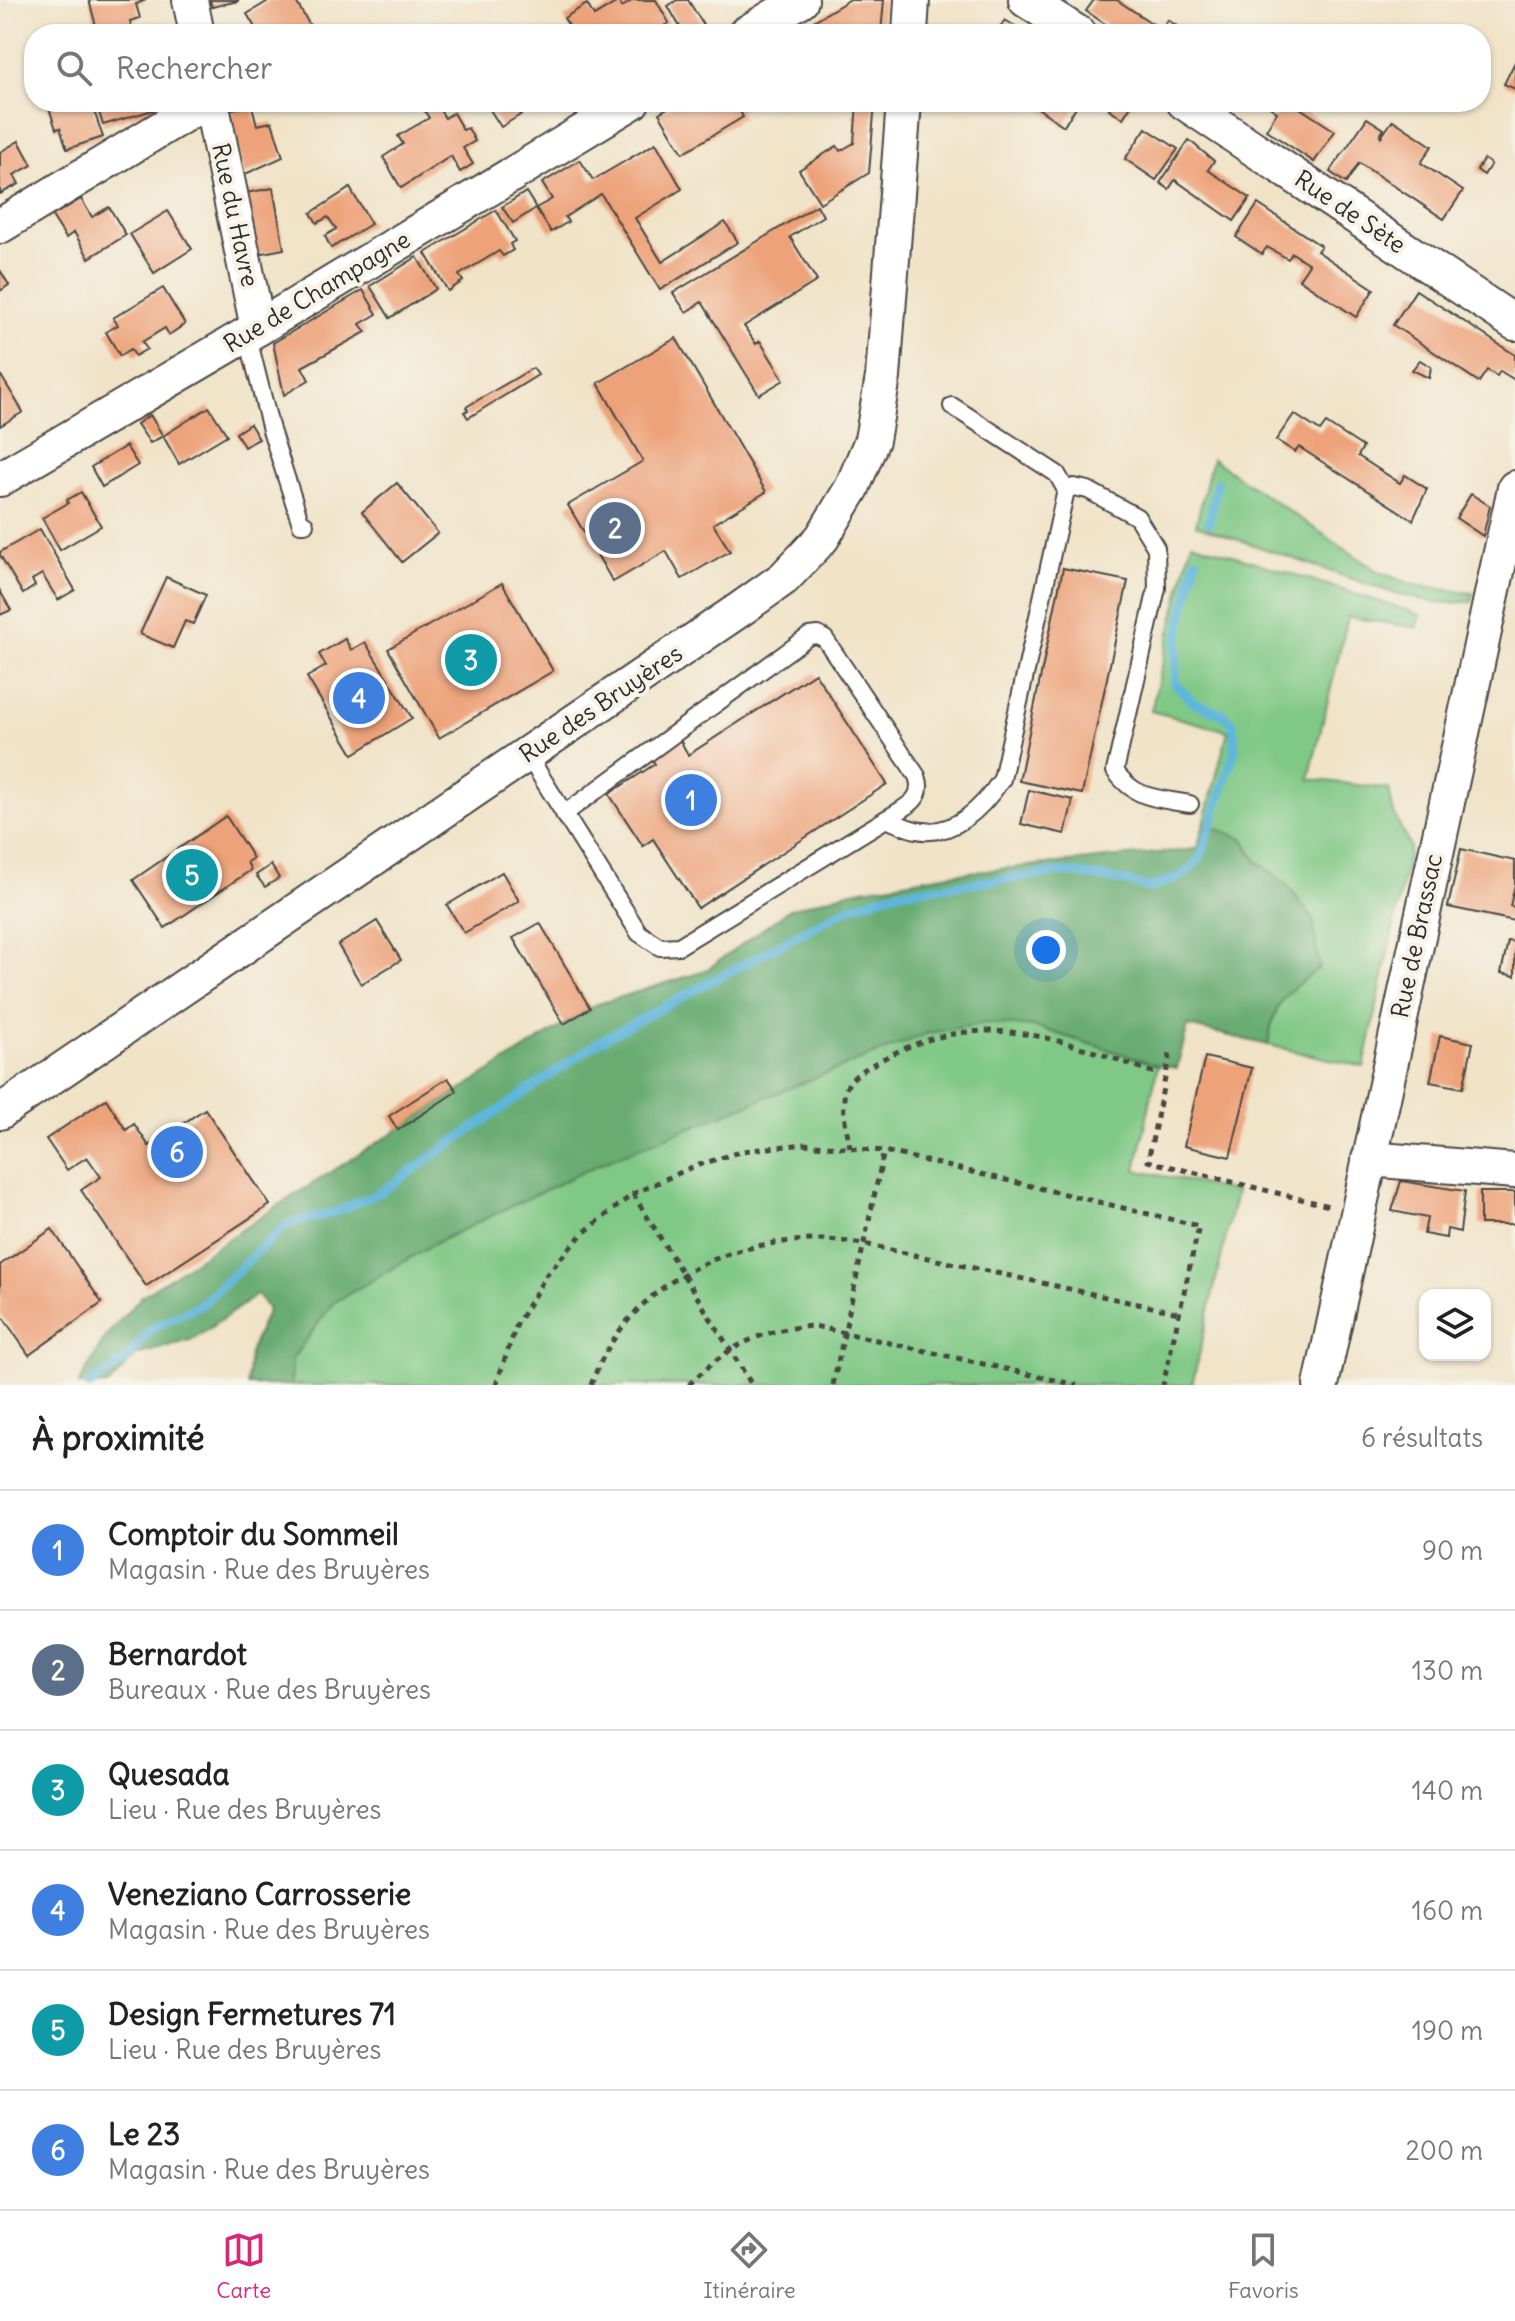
<!DOCTYPE html>
<html lang="fr">
<head>
<meta charset="utf-8">
<style>
  :root { --surface:#fff; --page:#f6f6f6; --text:#222; --muted:#767676; --line:#e0e0e0; --accent:#db2777 }
  body { margin:0; font-family:Delius,sans-serif; background:var(--page); color:var(--text) }
  .controls { position:absolute; right:24px; bottom:24px; display:grid; overflow:hidden; border-radius:16px; box-shadow:0 2px 6px #0004 }
  .controls button { width:72px; height:72px; display:grid; place-items:center; padding:0; border:0; border-bottom:2px solid var(--line); background:var(--surface); color:var(--text); font:40px sans-serif }
  .you { position:absolute; left:1046px; top:950px; width:28px; height:28px; margin:-20px; border:6px solid #fff; border-radius:50%; background:#1a73e8; box-shadow:0 0 0 12px #1a73e833 }
  .badge { display:grid; place-items:center; width:52px; height:52px; border-radius:50%; background:var(--accent); color:#fff; font-size:26px; font-weight:700 }
  .pin { position:absolute; translate:-50% -50%; border:4px solid #fff; box-shadow:0 2px 8px #0006 }
  .list { margin:0; padding:0; list-style:none }
  h2 { display:flex; justify-content:space-between; align-items:center; height:104px; margin:0; padding:0 32px; font-size:34px }
  h2 small { font-size:26px; font-weight:400; color:var(--muted) }
  .list li { display:grid; grid-template-columns:52px 1fr auto; gap:24px; align-items:center; box-sizing:border-box; height:120px; padding:0 32px; border-top:2px solid var(--line) }
  .list b { display:block; font-size:30px; white-space:nowrap }
  .list p { margin:0; font-size:26px; white-space:nowrap; color:var(--muted) }
  .list em { font-size:26px; font-style:normal; color:var(--muted) }
  .icon { flex:none; width:44px; height:44px; fill:none; stroke:currentColor; stroke-width:2; stroke-linecap:round; stroke-linejoin:round }
  .map { position:relative; flex:none; width:1515px; height:1385px; overflow:hidden }
  .search { position:absolute; background:var(--surface); box-shadow:0 2px 6px #0004; left:24px; right:24px; top:24px; height:88px; display:flex; align-items:center; gap:20px; box-sizing:border-box; padding:0 28px; border-radius:32px; color:var(--muted); font-size:30px }
  .sheet { height:824px; background:var(--surface) }
  nav { display:flex; justify-content:space-around; align-items:center; box-sizing:border-box; height:112px; border-top:2px solid var(--line); background:var(--surface); font-size:22px; color:var(--muted) }
  nav a { display:grid; justify-items:center; gap:4px }
  nav .on { color:var(--accent) }
  .map>svg:first-child { display:block }
</style>
</head>
<body>
<div class="map">
<svg width="1515" height="1385" viewBox="0 0 1515 1385">
  <rect width="100%" height="100%" fill="#f7f3e8"/>
  <filter id="ink" filterUnits="userSpaceOnUse"><feTurbulence type="fractalNoise" baseFrequency=".0125" numOctaves="2"/><feDisplacementMap in="SourceGraphic" scale="16" xChannelSelector="R" yChannelSelector="G"/><feConvolveMatrix kernelMatrix="1 2 1 2 8 2 1 2 1" color-interpolation-filters="sRGB"/></filter>
  <filter id="wash" filterUnits="userSpaceOnUse"><feTurbulence type="fractalNoise" baseFrequency=".006" numOctaves="4" result="noise"/><feDisplacementMap in="SourceGraphic" scale="32" xChannelSelector="R" yChannelSelector="G"/><feGaussianBlur stdDeviation="1.8" result="paint"/><feColorMatrix in="noise" values="0 0 0 0 0 0 0 0 0 0 0 0 0 0 0 0 0 1.4 0 .05"/><feComposite in="paint" operator="in"/></filter>
  <g filter="url(#wash)">
    <rect width="100%" height="100%" fill="#f0e3c8"/>
    <g fill="#7fc885" stroke="#557a58" stroke-width="2">
      <polygon points="1212,459 1379,572 1414,585 1473,593 1472,602 1437,603 1393,593 1196,525"/>
      <path d="M 1192,542 L 1421,615 L 1417,628 L 1348,617 L 1309,779 L 1389,789 L 1394,814 L 1410,847 L 1364,1067 L 1268,1045 C 1273,1001 1285,994 1319,968 L 1288,886 L 1256,860 L 1244,839 L 1204,824 L 1228,731 L 1151,711 Z"/>
      <polygon points="986,1023 1036,1027 1158,1065 1136,1170 1236,1192 1192,1385 291,1385 292,1359 333,1303 437,1242 600,1163 928,1033"/>
    </g>
    <path fill="#67ac72" stroke="#496c4e" stroke-width="2" d="M 1204,824 L 1244,839 L 1256,860 L 1288,886 L 1313,920 L 1319,968 C 1285,994 1273,1001 1268,1045 L 1188,1026 L 1177,1068 L 1158,1065 L 1036,1027 L 986,1023 L 928,1033 L 601,1163 L 437,1242 L 333,1303 L 292,1359 L 291,1385 L 247,1385 L 250,1351 L 268,1310 L 258,1294 L 194,1339 L 136,1355 L 109,1385 L 78,1385 L 106,1336 L 142,1296 L 282,1203 L 595,1005 L 705,971 L 790,909 L 852,891 L 950,874 L 1197,849 Z"/>
    <g fill="none" stroke-linecap="round" stroke-linejoin="round">
      <g stroke="#5fb6dc" stroke-width="9">
        <polyline points="1209,523 1217,483"/>
        <polyline points="89,1385 125,1361 152,1328 202,1304 287,1224 333,1213 381,1192 600,1041 850,907 897,892 1062,872 1119,880 1150,888 1182,876 1200,859 1235,750 1233,723 1223,714 1194,703 1175,684 1177,644 1196,559"/>
      </g>
    </g>
    <g id="blocks">
      <g fill="#eda279">
        <polygon points="89,0 146,0 136,4 140,18 130,21 133,34 87,34 97,30"/>
        <polygon points="210,0 238,0 238,1 212,7"/>
        <polygon points="270,0 295,0 315,34 259,34 247,14"/>
        <polygon points="633,0 656,0 669,23 650,34 574,34 564,18 587,4 594,16 619,1 622,7"/>
        <polygon points="677,0 688,0 704,26 690,34 684,34 668,6"/>
        <polygon points="849,0 884,0 881,32 792,34"/>
        <polygon points="1094,0 1117,0 1162,30 1168,20 1181,29 1177,34 1120,34 1086,11"/>
        <polygon points="1005,20 1015,26 1010,34 995,34"/>
        <polygon points="1515,62 1515,89 1504,84"/>
        <polygon points="47,102 91,102 103,137 67,149 60,128 56,129"/>
        <polygon points="96,102 151,102 153,110 103,125"/>
        <polygon points="419,102 435,102 445,118 453,113 463,130 468,128 475,141 463,148 473,164 460,172 451,156 401,188 383,157 403,144 398,136 429,118"/>
        <polygon points="485,102 541,102 501,127"/>
        <polygon points="678,102 754,102 740,111 743,117 683,153 659,113"/>
        <polygon points="857,102 875,102 869,173 820,203 799,170 837,146 840,151 854,143"/>
        <polygon points="1029,102 1079,102 1064,126"/>
        <polygon points="1113,102 1130,102 1132,104 1123,118 1109,109"/>
        <polygon points="1262,102 1304,102 1300,108 1335,131 1314,162 1266,130 1277,112"/>
        <polygon points="252,106 257,125 272,122 283,157 243,175 231,109"/>
        <polygon points="1367,118 1384,129 1380,135 1381,137 1393,120 1432,146 1421,163 1463,191 1444,219 1359,163 1346,183 1330,172"/>
        <polygon points="1146,128 1178,149 1156,180 1125,159"/>
        <polygon points="1189,140 1214,161 1208,170 1250,198 1234,221 1175,180 1169,189 1160,183"/>
        <polygon points="19,141 32,165 14,175 19,184 0,194 0,152"/>
        <polygon points="656,143 682,189 635,218 662,262 725,222 738,242 660,290 601,194 565,217 568,222 551,232 536,208 552,199 542,183 580,160 593,180"/>
        <polygon points="1484,159 1491,164 1484,175 1477,170"/>
        <polygon points="273,188 284,249 257,254 246,193"/>
        <polygon points="350,188 371,224 331,248 325,236 336,229 328,217 317,223 311,213"/>
        <polygon points="526,192 536,208 513,223 502,207"/>
        <polygon points="81,199 92,217 109,207 126,235 89,258 74,232 66,238 52,216"/>
        <polygon points="1258,204 1321,246 1317,251 1374,289 1356,317 1299,279 1309,264 1292,253 1288,259 1267,247 1262,254 1236,237"/>
        <polygon points="817,205 823,216 790,237 817,281 744,326 756,344 760,341 784,380 759,395 702,302 686,312 673,293"/>
        <polygon points="496,210 515,241 510,244 513,250 503,256 499,251 459,275 463,281 448,291 425,253"/>
        <polygon points="168,211 192,249 154,273 130,234"/>
        <polygon points="417,257 436,289 390,318 370,286"/>
        <polygon points="0,270 9,285 0,291"/>
        <polygon points="163,288 185,324 169,335 165,328 142,342 147,349 135,356 131,349 120,356 106,332 118,325 113,318"/>
        <polygon points="363,290 377,314 360,324 366,332 302,367 309,380 284,395 273,343"/>
        <polygon points="1416,290 1515,355 1515,380 1500,371 1497,376 1487,370 1479,382 1393,325"/>
        <polygon points="676,338 766,492 713,524 730,551 682,579 666,551 613,582 568,505 643,461 598,383"/>
        <polygon points="1420,360 1431,367 1429,378 1412,370"/>
        <polygon points="533,368 538,375 468,418 464,412 468,410 466,407"/>
        <polygon points="0,374 23,412 0,426"/>
        <polygon points="209,407 227,435 179,464 163,436"/>
        <polygon points="1294,414 1320,431 1326,423 1363,447 1358,456 1400,483 1405,475 1427,489 1413,520 1299,447 1295,452 1276,440"/>
        <polygon points="150,415 163,436 150,443 137,424"/>
        <polygon points="250,424 259,439 244,447 236,433"/>
        <polygon points="126,446 138,465 102,487 91,467"/>
        <polygon points="397,483 438,533 402,562 362,512"/>
        <polygon points="81,492 101,526 60,550 42,518 68,503 67,500"/>
        <polygon points="1471,494 1490,506 1483,536 1456,518"/>
        <polygon points="40,529 75,590 58,600 42,574 32,580 35,586 23,594 0,555 0,552"/>
        <polygon points="1063,568 1128,581 1082,794 1019,781"/>
        <polygon points="166,577 206,595 193,624 185,621 173,648 140,634"/>
        <polygon points="502,583 553,671 439,738 388,649"/>
        <polygon points="0,591 11,610 0,615"/>
        <polygon points="345,639 351,650 365,642 412,718 353,754 307,677 326,666 319,654"/>
        <polygon points="815,673 887,784 698,908 653,839 643,846 609,794 655,764 649,755 678,736 688,755"/>
        <polygon points="1029,790 1073,800 1065,834 1021,824"/>
        <polygon points="226,816 253,858 247,862 251,870 165,928 133,880"/>
        <polygon points="1461,849 1515,861 1515,885 1510,906 1515,907 1515,921 1448,907"/>
        <polygon points="271,865 279,878 265,887 256,875"/>
        <polygon points="502,872 519,901 464,933 447,905"/>
        <polygon points="377,921 401,960 361,984 338,945"/>
        <polygon points="540,923 590,1008 564,1024 513,938"/>
        <polygon points="1508,941 1515,942 1515,976 1501,973"/>
        <polygon points="1440,1036 1473,1043 1463,1088 1430,1082"/>
        <polygon points="1205,1057 1252,1068 1230,1157 1184,1146"/>
        <polygon points="448,1078 457,1091 398,1130 389,1116"/>
        <polygon points="106,1099 126,1130 134,1124 149,1146 205,1109 270,1205 146,1286 81,1190 101,1177 87,1157 67,1170 46,1139"/>
        <polygon points="1401,1181 1465,1191 1460,1232 1447,1229 1446,1238 1424,1234 1427,1218 1392,1211"/>
        <rect x="1480" y="1192" width="35" height="32"/>
        <polygon points="52,1229 102,1303 29,1355 0,1313 0,1265"/>
      </g>
    </g>
  </g>
  <g filter="url(#ink)">
    <use href="#blocks" fill-opacity="0" stroke="#494743" stroke-width="2"/>
    <g fill="none" stroke-linecap="round" stroke-linejoin="round">
      <defs>
        <g id="service">
          <polyline points="247,334 271,430 301,524 305,524"/>
          <path d="M 1066,490 L 1074,487 L 1088,490 L 1137,517 L 1156,548 L 1157,588 L 1115,771 C 1136,800 1157,798 1190,804"/>
          <path d="M 527,754 L 639,933 L 660,947 L 679,946 L 886,819 C 904,808 926,800 917,776 L 825,639 L 818,635 L 809,636 L 564,814"/>
          <path d="M 886,819 C 896,823 906,828 916,830 C 954,838 983,807 1002,779 L 1066,490 L 1057,474 L 952,406"/>
        </g>
        <g id="minor">
          <polyline points="190,0 197,34"/>
          <polyline points="1026,0 1079,34"/>
          <polyline points="745,34 801,0"/>
          <polyline points="910,34 912,0"/>
          <polyline points="211,102 258,328"/>
          <polyline points="1184,102 1515,323"/>
          <polyline points="0,226 205,102"/>
          <polyline points="0,479 258,328 632,102"/>
          <polyline points="0,1112 739,610 784,578 822,538 852,488 872,440 883,377 904,102"/>
          <polyline points="1369,1159 1515,1171"/>
          <polyline points="1321,1385 1515,488"/>
        </g>
      </defs>
      <use href="#service" stroke="#494743" stroke-width="20"/>
      <use href="#minor" stroke="#494743" stroke-width="38"/>
      <g stroke="#494743" stroke-width="5" stroke-dasharray="6 6" stroke-linecap="butt">
        <polyline points="1170,1054 1148,1161 1329,1206"/>
        <path d="M 850,1148 C 848,1133 842,1115 844,1099 C 845,1078 863,1070 879,1061 C 980,1005 1057,1038 1157,1074"/>
        <polyline points="633,1194 752,1385"/>
        <polyline points="496,1385 517,1324 547,1274 582,1234 633,1194 690,1168 742,1151 804,1144 884,1151 1199,1226 1163,1385"/>
        <path d="M 591,1385 C 625,1288 721,1239 820,1240 C 835,1240 849,1242 864,1244 L 1179,1313"/>
        <path d="M 689,1385 C 723,1348 763,1328 814,1326 L 1077,1385"/>
        <polyline points="833,1385 884,1151"/>
      </g>
      <use href="#service" stroke="#fff" stroke-width="16"/>
      <use href="#minor" stroke="#fff" stroke-width="34"/>
    </g>
  </g>
  <g text-anchor="middle" stroke-width="8" stroke-linejoin="round" paint-order="stroke">
    <g font-size="24" fill="#2b2b2b" stroke="#f7f3e8">
      <text transform="translate(1350 212) rotate(34)" y="8">Rue de Sète</text>
      <text transform="translate(235 215) rotate(78)" y="8">Rue du Havre</text>
      <text transform="translate(317 292) rotate(-31)" y="8">Rue de Champagne</text>
      <text transform="translate(601 704) rotate(-34)" y="8">Rue des Bruyères</text>
      <text transform="translate(1417 936) rotate(-78)" y="8">Rue de Brassac</text>
    </g>
  </g>
</svg>
<div class="controls">
<button><svg class="icon" aria-label="layers" viewBox="0 0 24 24"><path d="M12 4l9 5-9 5-9-5zM3 14l9 5 9-5"/></svg></button>
</div>
<div class="you"></div>
<div class="pin badge" style="left:691px;top:800px;background:#3f7fe0">1</div>
<div class="pin badge" style="left:615px;top:528px;background:#5c6f8a">2</div>
<div class="pin badge" style="left:471px;top:660px;background:#0f9aa8">3</div>
<div class="pin badge" style="left:359px;top:698px;background:#3f7fe0">4</div>
<div class="pin badge" style="left:192px;top:875px;background:#0f9aa8">5</div>
<div class="pin badge" style="left:177px;top:1152px;background:#3f7fe0">6</div>
<div class="search"><svg class="icon" aria-label="search" viewBox="0 0 24 24"><circle cx="10" cy="10" r="6"/><path d="M15 15l6 6"/></svg>Rechercher</div>
</div>
<section class="sheet">
<h2>À proximité<small>6 résultats</small></h2>
<ul class="list">
<li><span class="badge" style="background:#3f7fe0">1</span><div><b>Comptoir du Sommeil</b><p>Magasin · Rue des Bruyères</p></div><em>90 m</em></li>
<li><span class="badge" style="background:#5c6f8a">2</span><div><b>Bernardot</b><p>Bureaux · Rue des Bruyères</p></div><em>130 m</em></li>
<li><span class="badge" style="background:#0f9aa8">3</span><div><b>Quesada</b><p>Lieu · Rue des Bruyères</p></div><em>140 m</em></li>
<li><span class="badge" style="background:#3f7fe0">4</span><div><b>Veneziano Carrosserie</b><p>Magasin · Rue des Bruyères</p></div><em>160 m</em></li>
<li><span class="badge" style="background:#0f9aa8">5</span><div><b>Design Fermetures 71</b><p>Lieu · Rue des Bruyères</p></div><em>190 m</em></li>
<li><span class="badge" style="background:#3f7fe0">6</span><div><b>Le 23</b><p>Magasin · Rue des Bruyères</p></div><em>200 m</em></li>
</ul>
</section>
<nav>
<a class="on"><svg class="icon" aria-label="map" viewBox="0 0 24 24"><path d="M3 6l6-2 6 2 6-2v14l-6 2-6-2-6 2zM9 4v14M15 6v14"/></svg>Carte</a>
<a><svg class="icon" aria-label="directions" viewBox="0 0 24 24"><path d="M12 3l9 9-9 9-9-9zM9 14v-3h6M13 9l2 2-2 2"/></svg>Itinéraire</a>
<a><svg class="icon" aria-label="saved" viewBox="0 0 24 24"><path d="M7 4h10v16l-5-4-5 4z"/></svg>Favoris</a>
</nav>
</body>
</html>
